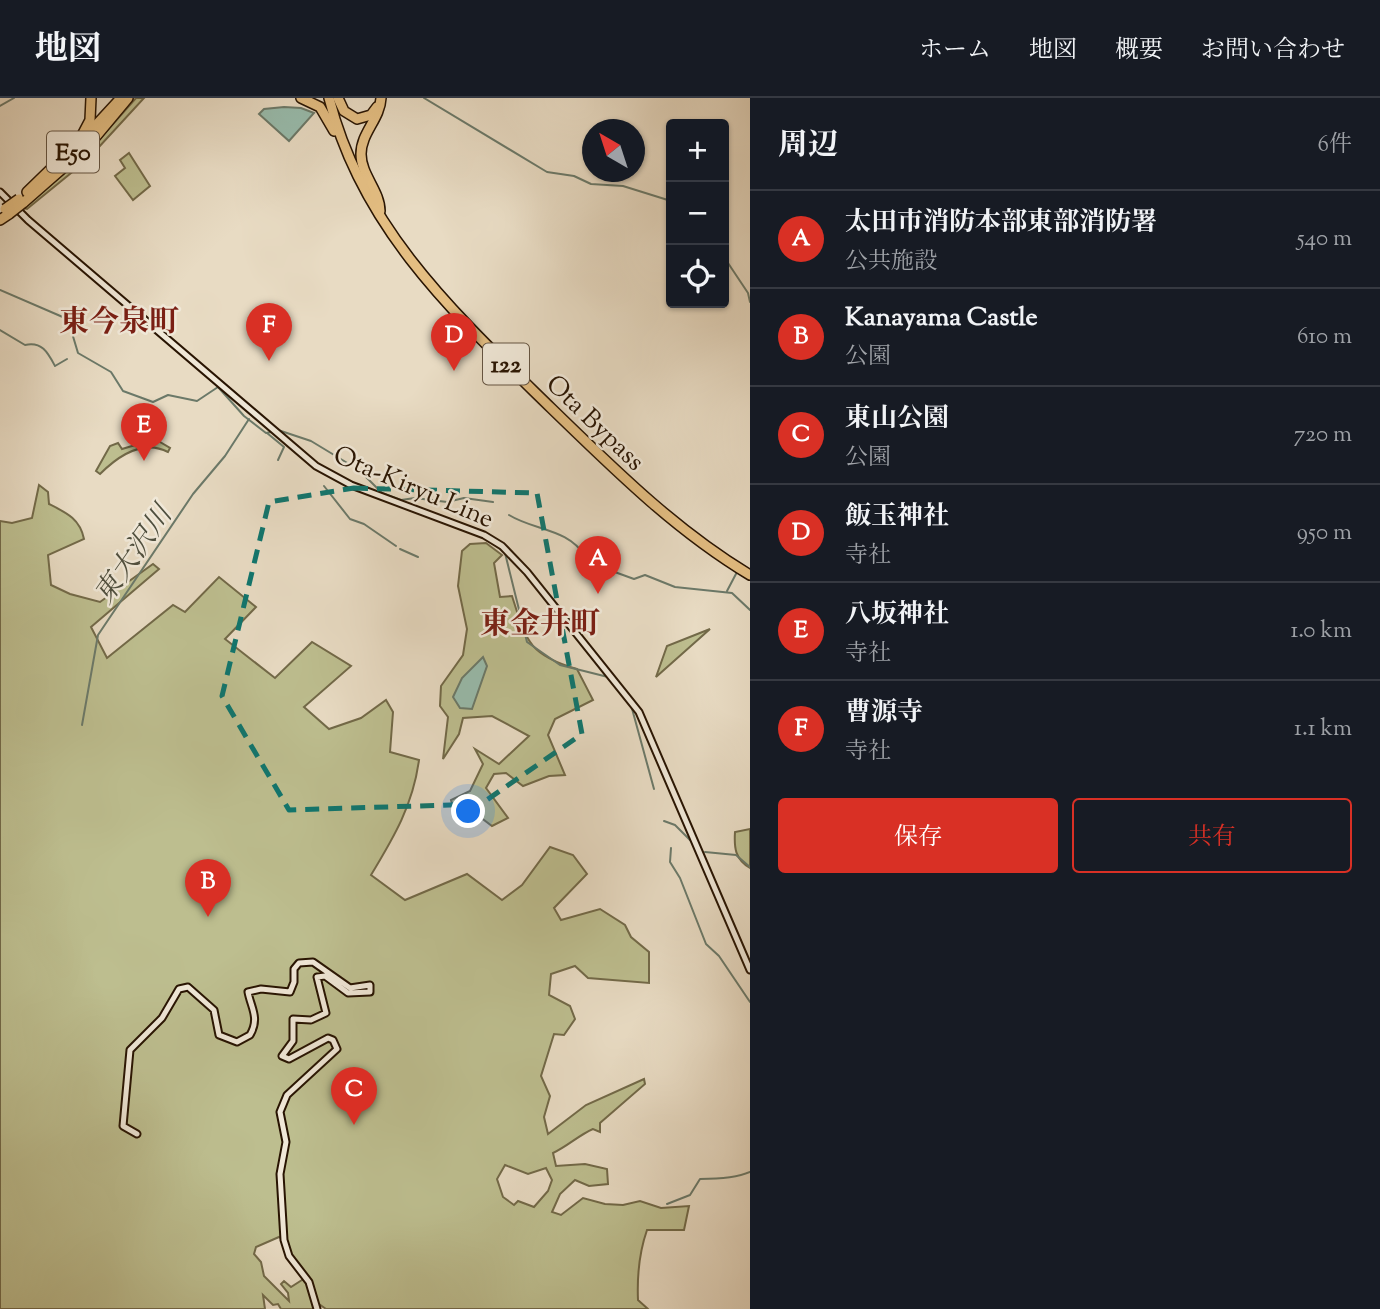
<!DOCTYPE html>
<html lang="ja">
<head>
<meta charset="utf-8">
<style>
  :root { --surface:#171b24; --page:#20242c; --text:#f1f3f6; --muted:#9ea1a6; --line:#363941; --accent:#d93025 }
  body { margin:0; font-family:"Sorts Mill Goudy","Noto Serif JP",serif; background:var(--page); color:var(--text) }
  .controls { position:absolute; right:21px; top:21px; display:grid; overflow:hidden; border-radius:7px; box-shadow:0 2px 5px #0004 }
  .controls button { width:63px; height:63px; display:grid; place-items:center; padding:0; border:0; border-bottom:2px solid var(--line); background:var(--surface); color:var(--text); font:35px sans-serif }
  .compass { position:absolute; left:582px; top:21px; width:63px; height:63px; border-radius:50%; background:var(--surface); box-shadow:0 2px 5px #0004; rotate:321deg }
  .you { position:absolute; left:469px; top:714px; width:24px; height:24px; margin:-18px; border:5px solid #fff; border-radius:50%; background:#1a73e8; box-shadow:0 0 0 10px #1a73e833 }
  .badge { display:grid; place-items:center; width:46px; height:46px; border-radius:50%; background:var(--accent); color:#fff; font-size:23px; font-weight:700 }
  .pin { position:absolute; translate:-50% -58px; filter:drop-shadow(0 2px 4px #0008) }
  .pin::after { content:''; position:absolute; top:37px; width:24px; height:21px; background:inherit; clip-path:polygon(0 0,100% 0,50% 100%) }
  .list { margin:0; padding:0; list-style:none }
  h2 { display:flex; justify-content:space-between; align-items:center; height:91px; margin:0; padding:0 28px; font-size:30px }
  h2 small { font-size:23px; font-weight:400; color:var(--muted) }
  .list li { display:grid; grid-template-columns:46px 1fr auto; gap:21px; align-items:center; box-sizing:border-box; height:98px; padding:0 28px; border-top:2px solid var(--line) }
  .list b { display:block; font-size:26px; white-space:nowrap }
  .list p { margin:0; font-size:23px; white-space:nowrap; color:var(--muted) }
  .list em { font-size:23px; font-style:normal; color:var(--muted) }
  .actions { display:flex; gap:14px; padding:21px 28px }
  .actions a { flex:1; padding:16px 0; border:2px solid var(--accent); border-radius:7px; text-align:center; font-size:24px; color:var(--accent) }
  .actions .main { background:var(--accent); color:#fff }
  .icon { flex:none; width:38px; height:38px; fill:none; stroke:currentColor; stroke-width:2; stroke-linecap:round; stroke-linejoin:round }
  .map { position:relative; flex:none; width:750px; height:1211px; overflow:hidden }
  header { display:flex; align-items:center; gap:42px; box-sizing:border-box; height:98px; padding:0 35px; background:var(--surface); border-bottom:2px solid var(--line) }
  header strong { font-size:33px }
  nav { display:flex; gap:38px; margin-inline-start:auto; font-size:24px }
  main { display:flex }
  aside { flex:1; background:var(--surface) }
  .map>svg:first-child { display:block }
</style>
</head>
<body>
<header>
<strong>地図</strong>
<nav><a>ホーム</a><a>地図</a><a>概要</a><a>お問い合わせ</a></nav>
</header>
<main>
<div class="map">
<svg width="750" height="1211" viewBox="0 0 750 1211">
  <rect width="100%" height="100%" fill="#e8dbc3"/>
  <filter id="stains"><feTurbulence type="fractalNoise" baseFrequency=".00286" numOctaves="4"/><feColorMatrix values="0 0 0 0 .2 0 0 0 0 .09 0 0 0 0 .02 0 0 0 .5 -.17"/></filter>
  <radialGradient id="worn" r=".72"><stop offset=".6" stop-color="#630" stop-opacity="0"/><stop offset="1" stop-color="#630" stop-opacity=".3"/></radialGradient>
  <g fill="#bdbe8f" stroke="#726948" stroke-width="2" fill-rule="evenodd">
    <polygon points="136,0 144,0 87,62 27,111 22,110 82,61"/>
    <polygon points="129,55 150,88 133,102 115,78 125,70 120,62"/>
    <path d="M 155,341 L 170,350 L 168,354 C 143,341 118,358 100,376 L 96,373 L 110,348 L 118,345 L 122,351 Z"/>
    <path d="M 39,387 L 48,394 L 49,406 C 67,415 80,421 84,441 L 48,457 L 51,487 L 70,496 L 100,504 L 153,466 L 159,471 L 91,529 L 107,560 L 173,507 L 185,514 L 219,479 L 256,509 L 225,541 L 275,580 L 312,544 L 351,568 L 304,609 L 329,631 L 361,620 L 386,602 L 393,614 L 390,654 L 419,662 C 413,707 394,739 371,777 L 405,802 L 467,776 L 502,802 L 522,787 L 550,749 L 573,757 L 587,776 L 554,810 L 561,822 L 600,811 L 625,827 L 631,839 L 649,854 L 649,885 L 588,880 L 575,868 L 551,876 L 549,897 L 570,908 L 575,921 L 564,937 L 554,936 L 541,978 L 550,998 L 544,1019 L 548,1036 L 586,1007 L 644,981 L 645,986 L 600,1025 L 600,1034 L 593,1031 C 579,1037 568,1048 553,1055 L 556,1068 L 585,1066 L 607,1071 L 608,1086 L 589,1088 L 575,1082 L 560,1096 L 552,1114 L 561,1117 L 583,1100 L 605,1106 L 623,1107 L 640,1103 L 661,1110 L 689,1108 L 684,1132 L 647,1132 C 639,1155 637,1178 638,1202 L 648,1211 L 326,1211 L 319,1206 L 314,1207 L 314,1211 L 281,1211 L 278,1206 L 273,1207 L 263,1197 L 265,1211 L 0,1211 L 0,423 L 12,425 L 32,420 ZM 505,1067 L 528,1076 L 546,1070 L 552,1082 L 548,1093 L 534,1109 L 518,1103 L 514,1107 L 503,1099 L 497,1081 ZM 279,1139 L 285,1143 L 286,1150 L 305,1180 L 291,1189 L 284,1183 L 281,1186 L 288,1195 L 289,1203 L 264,1178 L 261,1164 L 254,1156 L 256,1149 Z"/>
    <path d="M 486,445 L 502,457 L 494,465 L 500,499 L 512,498 C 526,542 528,557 577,571 L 593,602 L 555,621 L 548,637 L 565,677 L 549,678 L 523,688 L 506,675 L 494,676 L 486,690 L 508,720 L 492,728 L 480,719 L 455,716 L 451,702 L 470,693 L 483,666 L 475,651 L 499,666 L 529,638 L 492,618 L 463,620 L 459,636 L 443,661 L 448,619 L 440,608 L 441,588 L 463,557 L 467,531 L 458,488 L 462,453 L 470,446 Z"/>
    <polygon points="710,531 656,579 667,548"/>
    <path d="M 750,731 L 750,770 C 735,761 734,750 735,734 Z"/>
  </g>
  <g fill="#98bcad" stroke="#6b7969" stroke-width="2">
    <polygon points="284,9 301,10 314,15 289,43 259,16 264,11"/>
    <polygon points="483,559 487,568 472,611 460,610 453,599 462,580"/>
  </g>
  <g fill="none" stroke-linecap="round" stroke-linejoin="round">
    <g stroke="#6b7969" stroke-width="2">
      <polyline points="424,0 547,74 574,78 591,86 623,88 671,103"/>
      <polyline points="0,8 14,0"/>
      <polyline points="724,159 748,195 750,204"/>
      <polyline points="0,192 65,220"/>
      <polyline points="69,225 78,255 111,274 123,293 153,304 168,297 197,303 218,289 244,318 266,335 271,334"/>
      <path d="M 0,232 L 25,247 C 42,243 48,255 55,268 L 67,261"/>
      <polyline points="278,332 311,343 349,366"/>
      <polyline points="267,335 284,349 278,362"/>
      <polyline points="365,378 382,395 401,402 415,400 447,404 464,400 493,404"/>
      <polyline points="324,388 350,421 364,426 396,448"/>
      <path d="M 509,417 C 535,433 567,430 585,458 L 599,462 L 612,473 L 634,481 L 645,477 L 675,489 L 732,495 L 750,512"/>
      <polyline points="477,437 488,442"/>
      <polyline points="495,447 505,455 527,544 560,567 608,579"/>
      <polyline points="400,451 418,459"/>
      <polyline points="741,477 750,482"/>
      <polyline points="727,493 737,474"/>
      <polyline points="631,607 654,691"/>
      <polyline points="82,627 98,537 193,396 225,358 249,321"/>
      <polyline points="664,723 675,727 693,745"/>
      <polyline points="671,750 670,764 680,780 706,846 719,858 750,904"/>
      <polyline points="705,754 736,757 750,769"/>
      <path d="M 667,1106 L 690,1097 L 700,1081 C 715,1081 737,1080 750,1074"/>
    </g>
    <defs>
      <g id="secondary">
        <polyline points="0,94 28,122 316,368 351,387 484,437 502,448 527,474 639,614 750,872"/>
        <path d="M 137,1036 L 123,1028 L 130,952 L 162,920 L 179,891 L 188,889 L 214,912 L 219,937 L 237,944 L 250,937 C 260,920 251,910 248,894 L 261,891 L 290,894 L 294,884 L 294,871 L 299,865 L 313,864 L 350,890 L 370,887 L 370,894 L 348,895 L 325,878 L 317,879 L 326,915 L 311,922 L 293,921 L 293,943 L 282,958 L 289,961 L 328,940 L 333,942 L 337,951 L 287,997 L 280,1014 L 286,1044 L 280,1076 L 284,1142 L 289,1158 L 309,1184 L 317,1211"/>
      </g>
      <g id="highway">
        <polyline points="301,0 320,9 334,33"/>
        <path d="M 329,0 C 362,132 458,219 551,310 C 614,371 675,432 750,477"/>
        <polyline points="338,0 344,13 357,21 371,17 377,9"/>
        <polyline points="80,41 90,22 91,0"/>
        <polyline points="60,66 121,0"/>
        <polyline points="27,94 61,61"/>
        <polyline points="23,105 88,48 128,0"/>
        <path d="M 380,113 C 380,93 361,77 361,56 C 361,35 380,21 381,0"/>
        <polyline points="0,122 9,116"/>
      </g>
    </defs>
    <use href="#secondary" stroke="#281402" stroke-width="9"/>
    <use href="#highway" stroke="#281402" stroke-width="12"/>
    <use href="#secondary" stroke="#f0e8d8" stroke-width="5"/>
    <use href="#highway" stroke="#e4be82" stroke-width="9"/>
    <defs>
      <g id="highway-bridge">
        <polyline points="5,111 19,101"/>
        <polyline points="9,116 23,105"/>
      </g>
    </defs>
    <use href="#highway-bridge" stroke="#281402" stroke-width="12" stroke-linecap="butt"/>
    <use href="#highway-bridge" stroke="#e4be82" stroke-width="9"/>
  </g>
  <path fill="none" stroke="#0f766e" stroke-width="5" stroke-dasharray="14 9" stroke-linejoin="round" d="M 354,390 L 537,395 L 582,636 L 481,706 L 289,712 L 222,598 L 269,404 Z"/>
  <g text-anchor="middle" stroke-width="5" stroke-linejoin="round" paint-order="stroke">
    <g fill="#f0e8d8" stroke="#645442" stroke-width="2">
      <rect x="47" y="33.5" width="52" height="41" rx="5"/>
      <rect x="483" y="245.5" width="46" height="41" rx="5"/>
    </g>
    <g font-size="24" font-weight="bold" fill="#281402">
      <text x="73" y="62">E50</text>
      <text x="506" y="274">122</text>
    </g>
    <g font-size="26" fill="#281402" stroke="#f0e8d8">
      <text transform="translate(596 324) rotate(44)" y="9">Ota Bypass</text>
      <text transform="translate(414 388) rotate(23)" y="9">Ota-Kiryu Line</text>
    </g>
    <g font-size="28" font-style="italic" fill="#4f4f3e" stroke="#f0e8d8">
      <text transform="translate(132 456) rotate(-55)" y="10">東大沢川</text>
    </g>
    <g font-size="30" font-weight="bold" fill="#7a1f14" stroke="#f0e8d8">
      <text x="119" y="233">東今泉町</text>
      <text x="540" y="535">東金井町</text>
    </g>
  </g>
  <rect width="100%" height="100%" filter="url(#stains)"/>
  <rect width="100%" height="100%" fill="url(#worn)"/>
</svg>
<div class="controls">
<button>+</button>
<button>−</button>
<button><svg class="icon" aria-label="locate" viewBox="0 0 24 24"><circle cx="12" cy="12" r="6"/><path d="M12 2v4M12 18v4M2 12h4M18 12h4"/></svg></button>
</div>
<svg class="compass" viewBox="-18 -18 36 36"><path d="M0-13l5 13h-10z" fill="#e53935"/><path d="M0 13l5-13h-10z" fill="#9ea1a6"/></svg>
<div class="you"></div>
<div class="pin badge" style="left:598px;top:496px">A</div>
<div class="pin badge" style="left:208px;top:819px">B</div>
<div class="pin badge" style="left:354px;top:1027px">C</div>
<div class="pin badge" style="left:454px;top:273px">D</div>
<div class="pin badge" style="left:144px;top:363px">E</div>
<div class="pin badge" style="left:269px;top:263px">F</div>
</div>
<aside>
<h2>周辺<small>6件</small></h2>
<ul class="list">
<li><span class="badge">A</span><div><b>太田市消防本部東部消防署</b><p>公共施設</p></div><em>540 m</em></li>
<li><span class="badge">B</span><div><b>Kanayama Castle</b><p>公園</p></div><em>610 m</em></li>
<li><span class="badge">C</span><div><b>東山公園</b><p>公園</p></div><em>720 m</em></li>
<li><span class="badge">D</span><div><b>飯玉神社</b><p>寺社</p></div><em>950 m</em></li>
<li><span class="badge">E</span><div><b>八坂神社</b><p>寺社</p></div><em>1.0 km</em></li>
<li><span class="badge">F</span><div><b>曹源寺</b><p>寺社</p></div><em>1.1 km</em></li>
</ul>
<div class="actions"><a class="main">保存</a><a>共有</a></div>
</aside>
</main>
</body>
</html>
